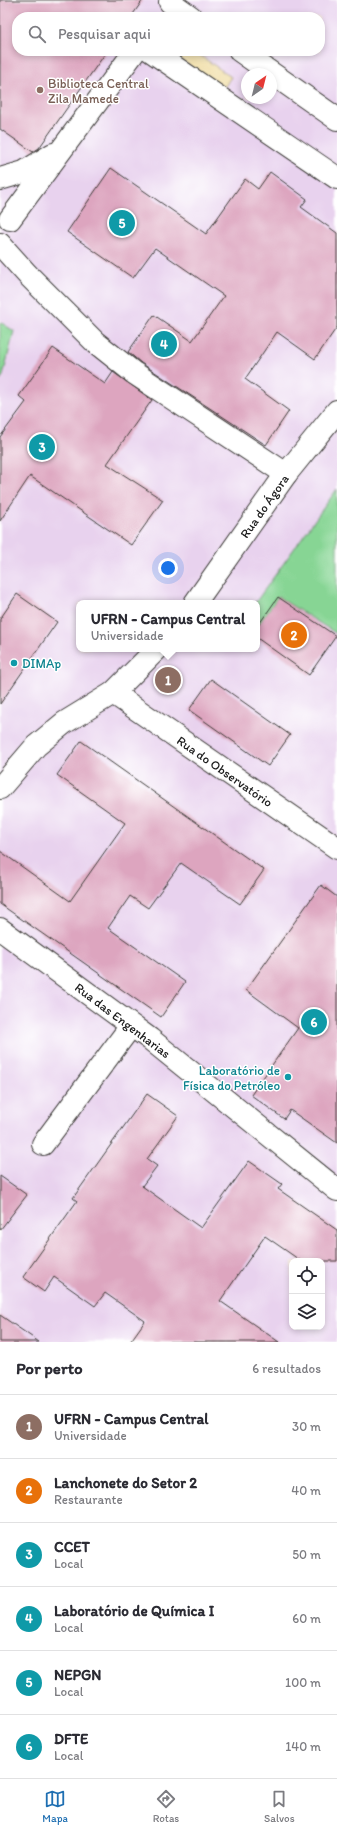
<!DOCTYPE html>
<html lang="pt">
<head>
<meta charset="utf-8">
<style>
  :root { --surface:#fff; --page:#f2f2f3; --text:#2b2b33; --muted:#7c7c81; --line:#e1e1e2; --accent:#1f6fb2 }
  body { margin:0; font-family:Itim,sans-serif; background:var(--page); color:var(--text) }
  .controls { position:absolute; right:12px; bottom:12px; display:grid; overflow:hidden; border-radius:8px; box-shadow:0 2px 6px #0003 }
  .controls button { width:36px; height:36px; display:grid; place-items:center; padding:0; border:0; border-bottom:1px solid var(--line); background:var(--surface); color:var(--text); font:20px sans-serif }
  .compass { position:absolute; left:241px; top:68px; width:36px; height:36px; border-radius:50%; background:var(--surface); box-shadow:0 2px 6px #0003; rotate:35deg }
  .you { position:absolute; left:168px; top:568px; width:14px; height:14px; margin:-10px; border:3px solid #fff; border-radius:50%; background:#1a73e8; box-shadow:0 0 0 6px #1a73e833 }
  .badge { display:grid; place-items:center; width:26px; height:26px; border-radius:50%; background:var(--accent); color:#fff; font-size:13px; font-weight:700 }
  .pin { position:absolute; translate:-50% -50%; border:2px solid #fff; box-shadow:0 1px 4px #0006 }
  .popup { position:absolute; left:76px; top:600px; width:184px; height:52px; box-sizing:border-box; display:grid; place-content:center; border-radius:8px; background:var(--surface); filter:drop-shadow(0 1px 3px #0005); font-size:13px; white-space:nowrap; color:var(--muted) }
  .popup b { font-size:15px; color:var(--text) }
  .popup::after { content:''; position:absolute; left:50%; top:100%; margin-left:-8px; border:8px solid transparent; border-top-color:var(--surface) }
  .list { margin:0; padding:0; list-style:none }
  h2 { display:flex; justify-content:space-between; align-items:center; height:52px; margin:0; padding:0 16px; font-size:17px }
  h2 small { font-size:13px; font-weight:400; color:var(--muted) }
  .list li { display:grid; grid-template-columns:26px 1fr auto; gap:12px; align-items:center; box-sizing:border-box; height:64px; padding:0 16px; border-top:1px solid var(--line) }
  .list b { display:block; font-size:15px; white-space:nowrap }
  .list p { margin:0; font-size:13px; white-space:nowrap; color:var(--muted) }
  .list em { font-size:13px; font-style:normal; color:var(--muted) }
  .icon { flex:none; width:22px; height:22px; fill:none; stroke:currentColor; stroke-width:2; stroke-linecap:round; stroke-linejoin:round }
  .map { position:relative; flex:none; width:337px; height:1342px; overflow:hidden }
  .search { position:absolute; background:var(--surface); box-shadow:0 2px 6px #0003; left:12px; right:12px; top:12px; height:44px; display:flex; align-items:center; gap:10px; box-sizing:border-box; padding:0 14px; border-radius:16px; color:var(--muted); font-size:15px }
  .sheet { height:436px; background:var(--surface) }
  nav { display:flex; justify-content:space-around; align-items:center; box-sizing:border-box; height:56px; border-top:1px solid var(--line); background:var(--surface); font-size:11px; color:var(--muted) }
  nav a { display:grid; justify-items:center; gap:2px }
  nav .on { color:var(--accent) }
  .map>svg:first-child { display:block }
</style>
</head>
<body>
<div class="map">
<svg width="337" height="1342" viewBox="0 0 337 1342">
  <rect width="100%" height="100%" fill="#fff"/>
  <filter id="ink" filterUnits="userSpaceOnUse"><feTurbulence type="fractalNoise" baseFrequency=".025" numOctaves="2"/><feDisplacementMap in="SourceGraphic" scale="8" xChannelSelector="R" yChannelSelector="G"/><feConvolveMatrix kernelMatrix="1 2 1 2 8 2 1 2 1" color-interpolation-filters="sRGB"/></filter>
  <filter id="wash" filterUnits="userSpaceOnUse"><feTurbulence type="fractalNoise" baseFrequency=".012" numOctaves="4" result="noise"/><feDisplacementMap in="SourceGraphic" scale="16" xChannelSelector="R" yChannelSelector="G"/><feGaussianBlur stdDeviation="0.9" result="paint"/><feColorMatrix in="noise" values="0 0 0 0 0 0 0 0 0 0 0 0 0 0 0 0 0 1.4 0 .05"/><feComposite in="paint" operator="in"/></filter>
  <g filter="url(#wash)">
    <rect width="100%" height="100%" fill="#f7e9d6"/>
    <path fill="#e8d2ee" fill-rule="evenodd" d="M 0,0 L 337,0 L 337,1342 L 0,1342 ZM 17,17 L 320,17 L 320,51 L 17,51 ZM 247,74 L 271,74 L 271,98 L 247,98 ZM 79,603 L 257,603 L 257,649 L 79,649 ZM 292,1261 L 322,1261 L 322,1327 L 292,1327 Z"/>
    <g fill="#87d594" stroke="#527858">
      <polygon points="0,322 14,331 3,376 0,380"/>
      <polygon points="337,489 337,634 278,597 257,627 257,603 255,603"/>
    </g>
    <polygon fill="#eeda9e" stroke="#857b5d" points="175,51 194,51 231,77 224,88 176,57"/>
    <g id="blocks">
      <g fill="#dda5bf">
        <polygon points="0,0 143,0 131,17 17,17 17,51 107,51 39,148 33,152 0,129"/>
        <polygon points="111,168 206,234 245,179 258,189 270,172 307,199 301,207 337,233 337,327 315,359 277,332 245,379 289,411 266,445 141,363 128,352 154,315 192,341 224,296 155,248 133,278 67,232"/>
        <polygon points="53,348 105,384 113,372 152,400 107,464 163,500 131,545 30,476 0,521 0,437 26,402 19,396"/>
        <polygon points="17,594 57,622 0,704 0,619"/>
        <polygon points="278,597 336,636 309,675 257,638 257,627"/>
        <polygon points="211,679 290,735 268,766 189,710"/>
        <polygon points="81,741 264,870 240,904 181,863 148,908 130,896 108,928 185,982 161,1017 0,904 0,851 70,901 125,823 57,775"/>
        <polygon points="321,885 337,897 337,1143 290,1110 284,1119 251,1095 298,1028 246,990"/>
        <polygon points="147,1094 178,1116 147,1159 157,1166 142,1186 201,1228 249,1161 282,1184 278,1189 337,1230 337,1261 301,1261 265,1236 220,1301 279,1342 130,1342 145,1321 105,1293 95,1306 54,1277 44,1292 23,1277 77,1201 73,1198"/>
        <polygon points="0,1176 27,1195 0,1230"/>
        <polygon points="0,1315 39,1342 0,1342"/>
      </g>
    </g>
  </g>
  <g filter="url(#ink)">
    <use href="#blocks" fill-opacity="0" stroke="#3d3b38" stroke-width="1"/>
    <g fill="none" stroke-linecap="round" stroke-linejoin="round">
      <defs>
        <g id="minor">
          <polyline points="170,2 191,17"/>
          <polyline points="151,51 337,178"/>
          <polyline points="240,51 337,119"/>
          <polyline points="0,179 24,172 53,154"/>
          <polyline points="10,219 135,51"/>
          <polyline points="0,244 27,274 95,342 134,373 286,474"/>
          <polyline points="195,603 286,474 337,411"/>
          <polyline points="113,693 337,848"/>
          <polyline points="0,788 36,746 64,723 113,693 157,649"/>
          <polyline points="0,929 150,1039 337,1190"/>
          <polyline points="43,1144 131,1026"/>
        </g>
      </defs>
      <use href="#minor" stroke="#3d3b38" stroke-width="24"/>
      <use href="#minor" stroke="#fff" stroke-width="22"/>
    </g>
  </g>
  <circle fill="#8d6e63" stroke="#fff" stroke-width="1.5" cx="40" cy="90" r="4"/>
  <g fill="#0f9aa8" stroke="#fff" stroke-width="1.5">
    <circle cx="14" cy="663" r="4"/>
    <circle cx="288" cy="1077" r="4"/>
  </g>
  <g text-anchor="middle" stroke-width="3" stroke-linejoin="round" paint-order="stroke">
    <g font-size="13" fill="#785e54" stroke="#fff" text-anchor="start">
      <text x="48" y="88">Biblioteca Central<tspan x="48" dy="15">Zila Mamede</tspan></text>
    </g>
    <g font-size="13" fill="#1c1c1c" stroke="#fff">
      <text transform="translate(264 506) rotate(-55)" y="5">Rua do Ágora</text>
      <text transform="translate(225 771) rotate(35)" y="5">Rua do Observatório</text>
      <text transform="translate(123 1020) rotate(37)" y="5">Rua das Engenharias</text>
    </g>
    <g font-size="13" fill="#0d838f" stroke="#fff" text-anchor="start">
      <text x="22" y="668">DIMAp</text>
      <text x="280" y="1075" text-anchor="end">Laboratório de<tspan x="280" dy="15">Física do Petróleo</tspan></text>
    </g>
  </g>
</svg>
<div class="controls">
<button><svg class="icon" aria-label="locate" viewBox="0 0 24 24"><circle cx="12" cy="12" r="6"/><path d="M12 2v4M12 18v4M2 12h4M18 12h4"/></svg></button>
<button><svg class="icon" aria-label="layers" viewBox="0 0 24 24"><path d="M12 4l9 5-9 5-9-5zM3 14l9 5 9-5"/></svg></button>
</div>
<svg class="compass" viewBox="-18 -18 36 36"><path d="M0-13l5 13h-10z" fill="#e53935"/><path d="M0 13l5-13h-10z" fill="#7c7c81"/></svg>
<div class="you"></div>
<div class="pin badge" style="left:168px;top:680px;background:#8d6e63">1</div>
<div class="popup"><b>UFRN - Campus Central</b>Universidade</div>
<div class="pin badge" style="left:294px;top:635px;background:#e8710a">2</div>
<div class="pin badge" style="left:42px;top:447px;background:#0f9aa8">3</div>
<div class="pin badge" style="left:164px;top:344px;background:#0f9aa8">4</div>
<div class="pin badge" style="left:122px;top:223px;background:#0f9aa8">5</div>
<div class="pin badge" style="left:314px;top:1022px;background:#0f9aa8">6</div>
<div class="search"><svg class="icon" aria-label="search" viewBox="0 0 24 24"><circle cx="10" cy="10" r="6"/><path d="M15 15l6 6"/></svg>Pesquisar aqui</div>
</div>
<section class="sheet">
<h2>Por perto<small>6 resultados</small></h2>
<ul class="list">
<li><span class="badge" style="background:#8d6e63">1</span><div><b>UFRN - Campus Central</b><p>Universidade</p></div><em>30 m</em></li>
<li><span class="badge" style="background:#e8710a">2</span><div><b>Lanchonete do Setor 2</b><p>Restaurante</p></div><em>40 m</em></li>
<li><span class="badge" style="background:#0f9aa8">3</span><div><b>CCET</b><p>Local</p></div><em>50 m</em></li>
<li><span class="badge" style="background:#0f9aa8">4</span><div><b>Laboratório de Química I</b><p>Local</p></div><em>60 m</em></li>
<li><span class="badge" style="background:#0f9aa8">5</span><div><b>NEPGN</b><p>Local</p></div><em>100 m</em></li>
<li><span class="badge" style="background:#0f9aa8">6</span><div><b>DFTE</b><p>Local</p></div><em>140 m</em></li>
</ul>
</section>
<nav>
<a class="on"><svg class="icon" aria-label="map" viewBox="0 0 24 24"><path d="M3 6l6-2 6 2 6-2v14l-6 2-6-2-6 2zM9 4v14M15 6v14"/></svg>Mapa</a>
<a><svg class="icon" aria-label="directions" viewBox="0 0 24 24"><path d="M12 3l9 9-9 9-9-9zM9 14v-3h6M13 9l2 2-2 2"/></svg>Rotas</a>
<a><svg class="icon" aria-label="saved" viewBox="0 0 24 24"><path d="M7 4h10v16l-5-4-5 4z"/></svg>Salvos</a>
</nav>
</body>
</html>
